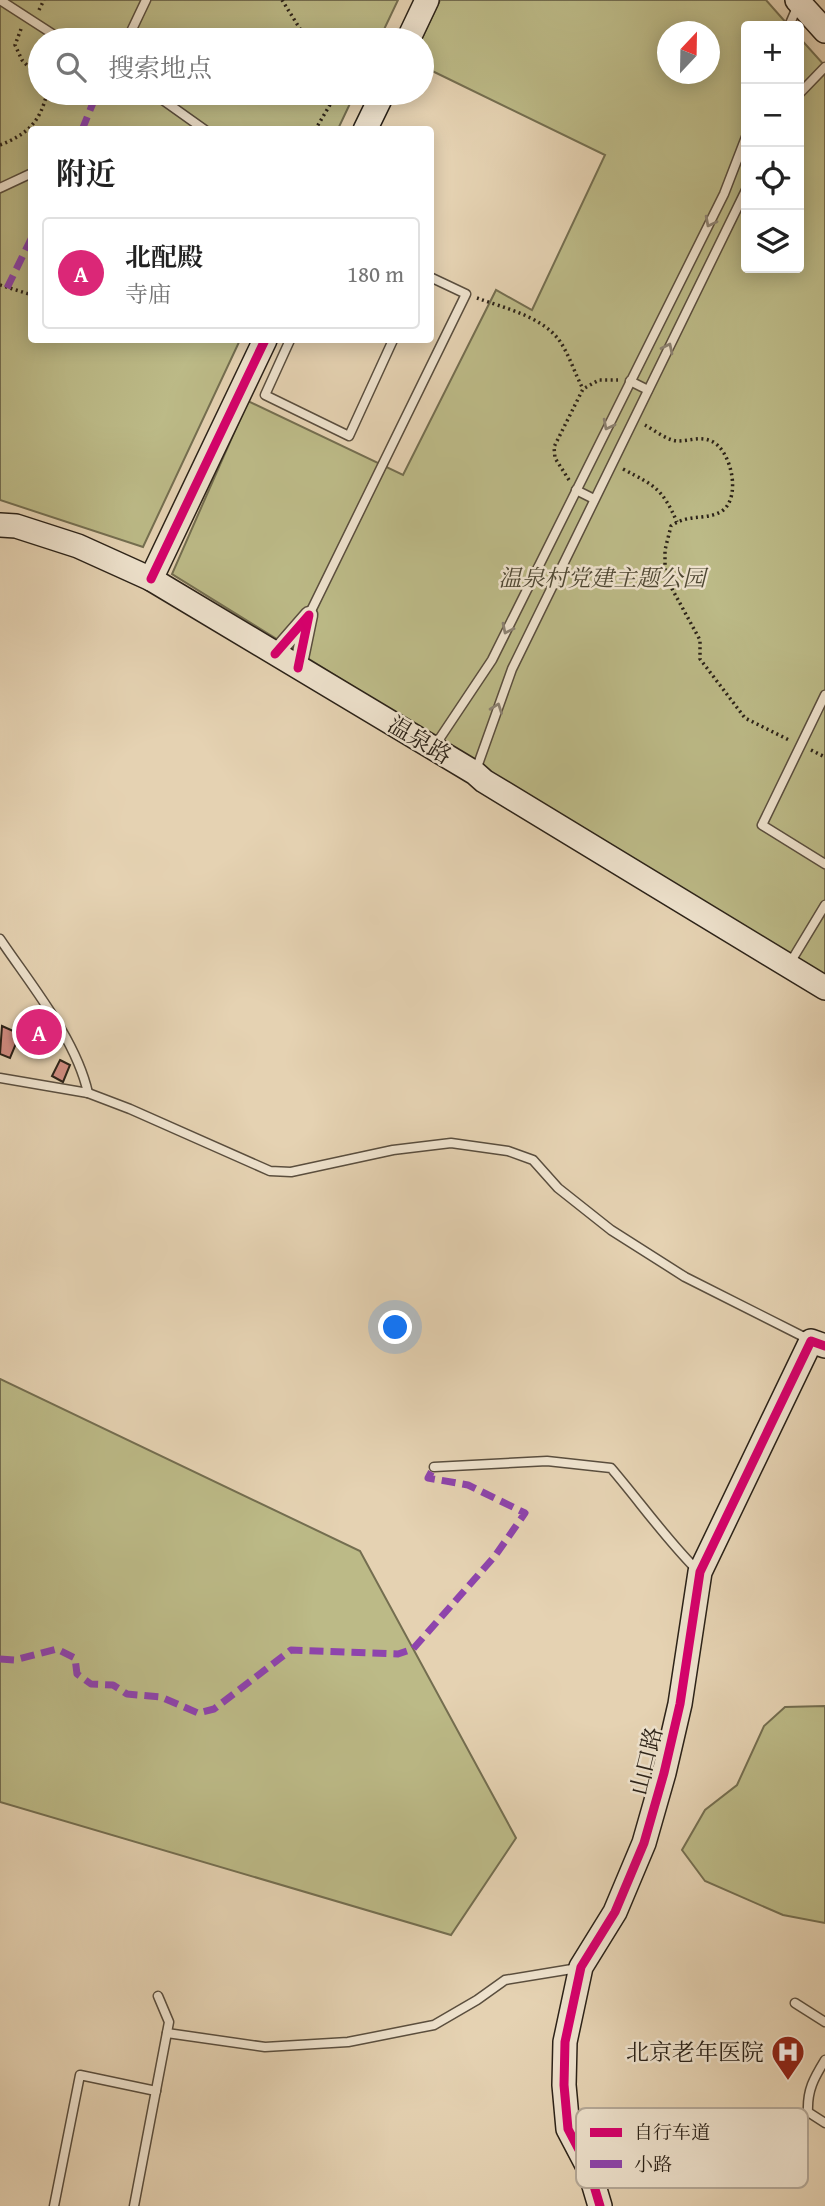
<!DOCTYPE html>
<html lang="zh">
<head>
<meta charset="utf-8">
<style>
  :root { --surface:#fff; --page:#f2f2f2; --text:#222; --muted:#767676; --line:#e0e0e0; --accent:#db2777 }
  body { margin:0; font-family:"Gentium Book Plus","Noto Serif SC",serif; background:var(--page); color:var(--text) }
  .controls { position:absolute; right:21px; top:21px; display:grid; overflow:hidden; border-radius:7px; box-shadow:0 4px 18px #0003 }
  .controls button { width:63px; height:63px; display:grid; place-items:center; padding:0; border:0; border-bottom:2px solid var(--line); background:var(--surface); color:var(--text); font:35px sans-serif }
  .compass { position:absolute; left:657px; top:21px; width:63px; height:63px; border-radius:50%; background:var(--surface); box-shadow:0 4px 18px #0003; rotate:22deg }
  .you { position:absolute; left:396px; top:1328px; width:24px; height:24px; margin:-18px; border:5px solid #fff; border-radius:50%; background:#1a73e8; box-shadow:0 0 0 10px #1a73e833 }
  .badge { display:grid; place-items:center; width:46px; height:46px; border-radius:50%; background:var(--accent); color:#fff; font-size:23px; font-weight:700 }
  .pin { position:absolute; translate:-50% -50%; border:4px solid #fff; box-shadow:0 2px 7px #0006 }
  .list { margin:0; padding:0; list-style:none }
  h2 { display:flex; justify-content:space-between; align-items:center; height:91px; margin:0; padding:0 28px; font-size:30px }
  h2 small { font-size:23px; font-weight:400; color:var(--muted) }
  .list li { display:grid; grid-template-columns:46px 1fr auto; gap:21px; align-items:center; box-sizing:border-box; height:112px; margin:0 14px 14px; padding:0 14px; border:2px solid var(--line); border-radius:7px }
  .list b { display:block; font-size:26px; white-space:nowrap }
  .list p { margin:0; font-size:23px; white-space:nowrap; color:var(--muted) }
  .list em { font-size:23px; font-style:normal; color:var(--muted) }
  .icon { flex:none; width:38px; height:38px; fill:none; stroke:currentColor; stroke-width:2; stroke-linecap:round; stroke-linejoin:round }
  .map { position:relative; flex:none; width:825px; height:2206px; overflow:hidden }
  .search { position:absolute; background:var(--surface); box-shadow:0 4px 18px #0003; left:28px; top:28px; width:406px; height:77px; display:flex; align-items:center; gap:18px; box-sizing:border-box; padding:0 24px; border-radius:38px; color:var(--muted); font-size:26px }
  .panel { position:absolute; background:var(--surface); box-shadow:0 4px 18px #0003; left:28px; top:126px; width:406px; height:217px; border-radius:7px }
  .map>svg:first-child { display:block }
</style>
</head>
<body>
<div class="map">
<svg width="825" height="2206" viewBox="0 0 825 2206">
  <rect width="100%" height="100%" fill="#e5d2b2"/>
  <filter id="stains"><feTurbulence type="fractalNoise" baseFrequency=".00286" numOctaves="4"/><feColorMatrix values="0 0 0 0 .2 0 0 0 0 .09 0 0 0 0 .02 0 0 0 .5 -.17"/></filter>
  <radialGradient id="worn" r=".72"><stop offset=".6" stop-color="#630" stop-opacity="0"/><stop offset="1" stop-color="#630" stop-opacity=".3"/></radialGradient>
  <g fill="#bcba87" stroke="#746e50" stroke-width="2" fill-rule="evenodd">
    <polygon points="0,0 398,0 379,40 40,40 40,93 355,93 338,129 32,130 32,340 240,340 143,547 0,500"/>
    <path d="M 440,0 L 766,0 L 789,26 L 746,26 L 746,268 L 799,268 L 799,37 L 825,66 L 825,980 L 172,574 L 248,401 L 403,475 L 496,290 L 532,310 L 605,155 L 422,66 L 421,40 ZM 668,32 L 710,32 L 710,74 L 668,74 Z"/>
    <polygon points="0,1379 360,1551 516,1838 451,1935 0,1802"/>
    <polygon points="825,1706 825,1923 783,1915 705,1881 682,1850 705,1810 737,1785 764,1726 785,1707"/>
  </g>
  <g fill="#d18c81" stroke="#2b2218" stroke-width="2">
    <polygon points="33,1022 51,1033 45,1043 27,1031"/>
    <polygon points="2,1026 20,1034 10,1058 0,1054"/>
    <polygon points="60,1060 70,1065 63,1082 52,1076"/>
  </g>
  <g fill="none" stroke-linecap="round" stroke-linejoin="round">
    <defs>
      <g id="lane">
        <polyline points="0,0 62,40"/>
        <polyline points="789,26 798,5"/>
        <polyline points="127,40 146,0"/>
        <polyline points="153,93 205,130"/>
        <polyline points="799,94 825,67"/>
        <polyline points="0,188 32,173"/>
        <polyline points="290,340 265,395 349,436 393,340"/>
        <polyline points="630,381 648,390"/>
        <polyline points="576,490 594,499"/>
        <polyline points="309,615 466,294 430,277"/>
        <polyline points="825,695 762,825 825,864"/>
        <polyline points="434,747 492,660 724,194 746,137"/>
        <polyline points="476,770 512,669 746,190"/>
        <path d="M 0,939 C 31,985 76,1039 88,1093"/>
        <polyline points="790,963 825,905"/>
        <polyline points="0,1078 88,1093 130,1109 270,1171 291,1172 393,1150 451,1143 508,1151 533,1160 558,1188 611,1230 685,1277 808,1339"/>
        <path d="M 434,1467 L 547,1461 L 611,1468 C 640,1502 666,1539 697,1570"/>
        <polyline points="795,2003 825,2022"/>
        <polyline points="167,2033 265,2047 348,2042 434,2025 477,2000 505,1980 578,1968"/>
        <path d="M 825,2060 C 814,2078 807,2090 808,2112 L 825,2123"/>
        <polyline points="54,2206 80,2075 156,2091"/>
        <polyline points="134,2206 169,2022 158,1996"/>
      </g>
      <polyline id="street" points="275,654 309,615 298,668"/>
      <g id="secondary">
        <polyline points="797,0 825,31"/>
        <polyline points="408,40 427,0"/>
        <polyline points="365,130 383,93"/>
        <polyline points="0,525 16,526 78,546 151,579 475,773 484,781 825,988"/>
        <polyline points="151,579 265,340"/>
        <polyline points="600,2206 589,2169 568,2129 564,2085 565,2042 581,1967 615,1912 644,1843 664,1773 680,1704 700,1572 811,1341 825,1346"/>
      </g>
    </defs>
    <use href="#lane" stroke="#5a4e3e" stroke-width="11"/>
    <use href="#street" stroke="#5a4e3e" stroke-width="19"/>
    <use href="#secondary" stroke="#2b2218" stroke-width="26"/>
    <g stroke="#2b2218" stroke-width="3.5" stroke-dasharray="2 3.5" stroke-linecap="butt">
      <polyline points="282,0 307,40"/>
      <polyline points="39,10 44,0"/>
      <polyline points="21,29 15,45 22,60 40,79"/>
      <polyline points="315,130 337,93"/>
      <path d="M 0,145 C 28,134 40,122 47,93"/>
      <polyline points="0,285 32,295"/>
      <path d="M 477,298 C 504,308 541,316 559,340 C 569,354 575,374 583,389"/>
      <path d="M 645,425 C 654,430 668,441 678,441 C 689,441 700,436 711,441 C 731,449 742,497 722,511 C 706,521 689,513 671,526 L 665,550 L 665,576 L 700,640 L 700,659 L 745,718 L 791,741"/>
      <path d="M 623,469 C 655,486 662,488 677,522"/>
      <polyline points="569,480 555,458 554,447 583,389 599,380 618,380"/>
      <polyline points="811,750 825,757"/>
    </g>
    <use href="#lane" stroke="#eee2cd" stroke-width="8"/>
    <use href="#street" stroke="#eee2cd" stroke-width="16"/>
    <use href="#secondary" stroke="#eee2cd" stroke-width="23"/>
    <g stroke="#8e44ad" stroke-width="7" stroke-dasharray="14 7" stroke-linecap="butt">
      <polyline points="82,130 97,93"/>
      <polyline points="7,288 32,237"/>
      <polyline points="0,1659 15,1660 57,1649 75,1658 77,1674 91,1684 113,1685 127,1694 161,1697 198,1713 214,1709 291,1650 398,1654 413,1649 495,1556 525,1513 468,1485 428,1478 434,1467"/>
    </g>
    <defs>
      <g id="cycleway">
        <polyline points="151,579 265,340"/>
        <polyline points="275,654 309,615 298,668"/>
        <polyline points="600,2206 589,2169 568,2129 564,2085 565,2042 581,1967 615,1912 644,1843 664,1773 680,1704 700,1572 811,1341 825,1346"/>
      </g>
    </defs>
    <use href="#cycleway" stroke="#eee2cd" stroke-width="13"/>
    <use href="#cycleway" stroke="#d6006c" stroke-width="9"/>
  </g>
  <defs><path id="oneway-chevron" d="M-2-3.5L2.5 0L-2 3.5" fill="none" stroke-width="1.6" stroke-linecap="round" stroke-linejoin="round" transform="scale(1.75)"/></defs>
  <g stroke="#8c8272">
    <use href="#oneway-chevron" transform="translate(710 222) rotate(117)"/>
    <use href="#oneway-chevron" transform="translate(668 348) rotate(-64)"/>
    <use href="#oneway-chevron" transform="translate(608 425) rotate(117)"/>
    <use href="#oneway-chevron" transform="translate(507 629) rotate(116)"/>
    <use href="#oneway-chevron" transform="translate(497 708) rotate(-70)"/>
  </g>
  <defs>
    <symbol id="hospital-pin" viewBox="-11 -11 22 30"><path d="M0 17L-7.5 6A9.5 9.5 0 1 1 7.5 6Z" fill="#8f2418" stroke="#eee2cd"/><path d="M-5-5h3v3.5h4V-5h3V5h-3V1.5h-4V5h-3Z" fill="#fff"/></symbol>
  </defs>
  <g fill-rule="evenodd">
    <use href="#hospital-pin" x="769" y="2033" width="38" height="52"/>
  </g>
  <g text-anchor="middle" stroke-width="5" stroke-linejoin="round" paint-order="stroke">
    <g font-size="23" font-style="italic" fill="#4f4834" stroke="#eee2cd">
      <text x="602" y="586">温泉村党建主题公园</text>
    </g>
    <g font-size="23" fill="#2b2218" stroke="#eee2cd">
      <text transform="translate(420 740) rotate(31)" y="8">温泉路</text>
      <text transform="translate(646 1761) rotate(-76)" y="8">山口路</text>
    </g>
    <g font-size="23" fill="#2b2218" stroke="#eee2cd" text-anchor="end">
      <text x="764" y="2060">北京老年医院</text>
    </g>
  </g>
  <rect x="576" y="2108" width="232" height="80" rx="10" fill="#eee2cd" stroke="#b4a897" stroke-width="2"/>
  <rect x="590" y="2128" width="32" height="9" fill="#d6006c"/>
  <rect x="590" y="2160" width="32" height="8" fill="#8e44ad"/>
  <g font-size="19" fill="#2b2218">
    <text x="634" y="2139">自行车道</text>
    <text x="634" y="2171">小路</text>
  </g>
  <rect width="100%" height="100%" filter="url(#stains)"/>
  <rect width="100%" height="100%" fill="url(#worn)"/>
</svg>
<div class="controls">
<button>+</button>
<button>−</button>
<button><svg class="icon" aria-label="locate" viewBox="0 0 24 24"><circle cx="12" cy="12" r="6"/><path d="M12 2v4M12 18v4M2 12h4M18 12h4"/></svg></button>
<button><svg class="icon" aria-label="layers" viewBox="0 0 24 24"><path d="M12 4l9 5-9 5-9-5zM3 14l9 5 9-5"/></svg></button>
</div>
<svg class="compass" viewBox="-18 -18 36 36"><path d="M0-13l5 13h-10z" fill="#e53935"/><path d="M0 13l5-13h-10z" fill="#767676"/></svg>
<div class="you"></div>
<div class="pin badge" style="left:39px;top:1032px">A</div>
<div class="search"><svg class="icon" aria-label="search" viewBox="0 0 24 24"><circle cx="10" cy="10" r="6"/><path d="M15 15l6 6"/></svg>搜索地点</div>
<section class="panel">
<h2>附近<small></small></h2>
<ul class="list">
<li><span class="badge">A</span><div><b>北配殿</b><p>寺庙</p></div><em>180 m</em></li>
</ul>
</section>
</div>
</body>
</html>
